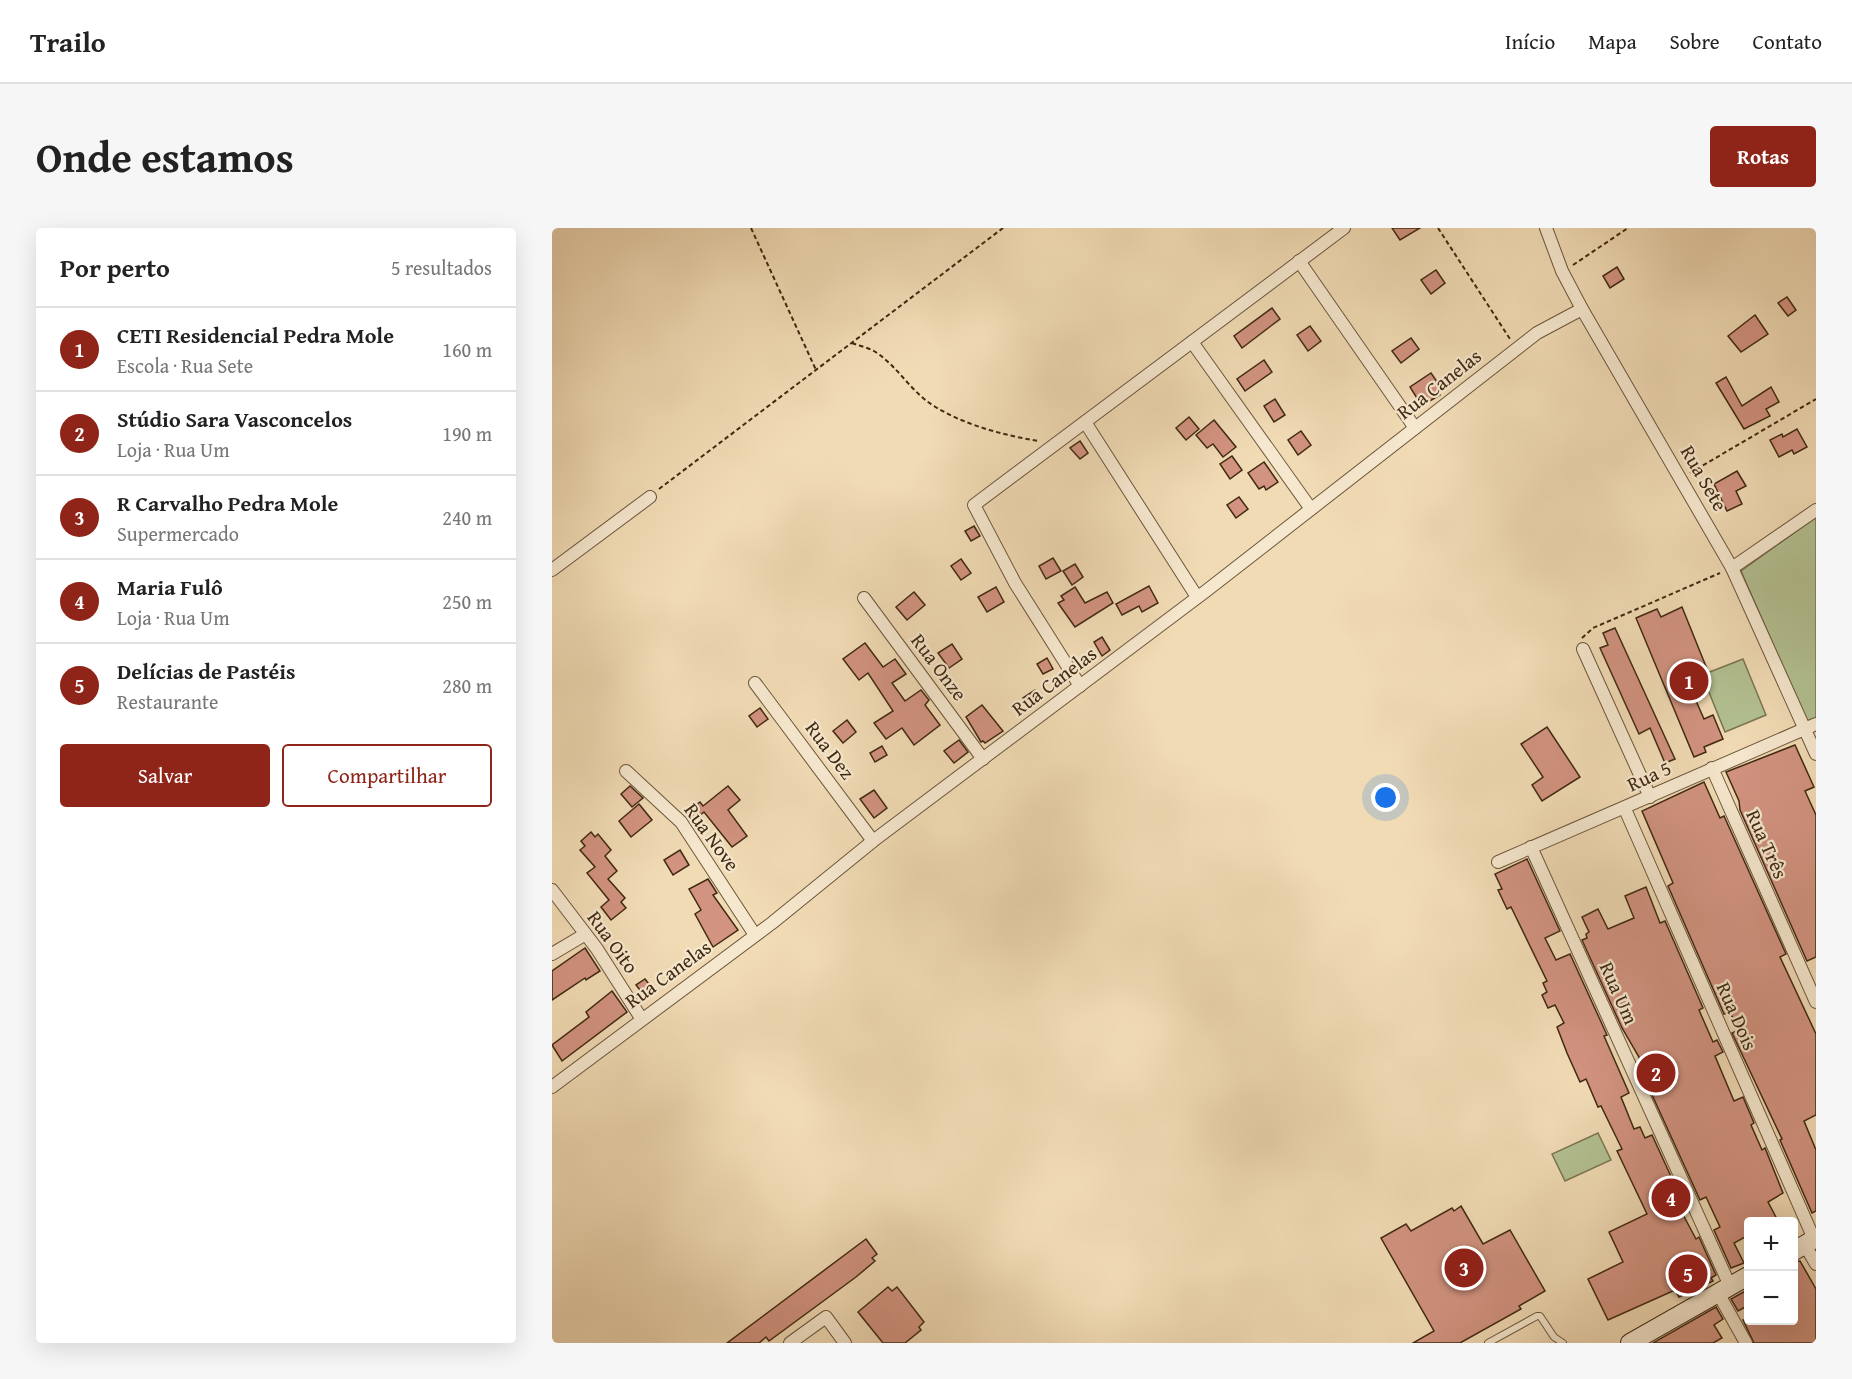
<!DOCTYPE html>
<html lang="pt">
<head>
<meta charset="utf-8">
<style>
  :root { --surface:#fff; --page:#f6f6f6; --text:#222; --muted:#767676; --line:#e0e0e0; --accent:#8f2418 }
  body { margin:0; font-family:"Gentium Book Plus",serif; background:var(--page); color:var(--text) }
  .controls { position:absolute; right:18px; bottom:18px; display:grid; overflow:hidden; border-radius:6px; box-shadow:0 6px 24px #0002 }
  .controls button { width:54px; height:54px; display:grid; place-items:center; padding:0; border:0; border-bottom:2px solid var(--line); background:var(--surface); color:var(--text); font:30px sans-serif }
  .you { position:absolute; left:834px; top:570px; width:21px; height:21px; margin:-15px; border:4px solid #fff; border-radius:50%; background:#1a73e8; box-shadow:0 0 0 9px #1a73e833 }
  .badge { display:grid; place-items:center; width:39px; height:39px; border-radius:50%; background:var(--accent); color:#fff; font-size:20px; font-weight:700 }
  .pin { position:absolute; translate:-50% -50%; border:3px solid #fff; box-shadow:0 2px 6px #0006 }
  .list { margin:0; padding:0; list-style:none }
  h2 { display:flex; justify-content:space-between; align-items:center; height:78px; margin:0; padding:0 24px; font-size:26px }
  h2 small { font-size:20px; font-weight:400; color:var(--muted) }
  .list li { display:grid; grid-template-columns:39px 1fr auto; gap:18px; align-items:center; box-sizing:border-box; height:84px; padding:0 24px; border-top:2px solid var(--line) }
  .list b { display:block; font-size:22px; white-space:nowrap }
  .list p { margin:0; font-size:20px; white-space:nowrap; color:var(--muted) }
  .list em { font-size:20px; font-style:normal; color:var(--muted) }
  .actions { display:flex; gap:12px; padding:18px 24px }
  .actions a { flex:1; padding:14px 0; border:2px solid var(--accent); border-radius:6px; text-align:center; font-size:21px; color:var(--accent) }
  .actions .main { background:var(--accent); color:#fff }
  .map { position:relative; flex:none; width:1264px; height:1115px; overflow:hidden; border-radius:6px }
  header { display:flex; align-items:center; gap:36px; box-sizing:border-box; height:84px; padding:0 30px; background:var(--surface); border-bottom:2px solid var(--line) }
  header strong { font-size:28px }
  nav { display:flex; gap:33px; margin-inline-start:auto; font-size:21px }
  .intro { display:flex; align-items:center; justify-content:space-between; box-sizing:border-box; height:144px; padding:0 36px }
  h1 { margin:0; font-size:42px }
  .button { padding:15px 27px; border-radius:6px; background:var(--accent); color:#fff; font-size:21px; font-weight:700 }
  main { display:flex; gap:36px; padding:0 36px }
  aside { flex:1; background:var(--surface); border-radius:6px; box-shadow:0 6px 24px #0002 }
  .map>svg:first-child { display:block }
</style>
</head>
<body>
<header>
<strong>Trailo</strong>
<nav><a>Início</a><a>Mapa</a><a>Sobre</a><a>Contato</a></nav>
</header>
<div class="intro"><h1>Onde estamos</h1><a class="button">Rotas</a></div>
<main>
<aside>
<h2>Por perto<small>5 resultados</small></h2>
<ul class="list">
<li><span class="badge">1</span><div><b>CETI Residencial Pedra Mole</b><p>Escola · Rua Sete</p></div><em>160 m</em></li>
<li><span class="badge">2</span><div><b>Stúdio Sara Vasconcelos</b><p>Loja · Rua Um</p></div><em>190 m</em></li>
<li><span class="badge">3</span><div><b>R Carvalho Pedra Mole</b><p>Supermercado</p></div><em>240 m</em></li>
<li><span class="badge">4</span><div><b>Maria Fulô</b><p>Loja · Rua Um</p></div><em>250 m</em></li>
<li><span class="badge">5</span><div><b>Delícias de Pastéis</b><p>Restaurante</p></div><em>280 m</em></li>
</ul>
<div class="actions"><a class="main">Salvar</a><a>Compartilhar</a></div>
</aside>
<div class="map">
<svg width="1264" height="1115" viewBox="0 0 1264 1115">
  <rect width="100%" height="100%" fill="#f1dbb5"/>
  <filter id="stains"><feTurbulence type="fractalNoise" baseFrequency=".00333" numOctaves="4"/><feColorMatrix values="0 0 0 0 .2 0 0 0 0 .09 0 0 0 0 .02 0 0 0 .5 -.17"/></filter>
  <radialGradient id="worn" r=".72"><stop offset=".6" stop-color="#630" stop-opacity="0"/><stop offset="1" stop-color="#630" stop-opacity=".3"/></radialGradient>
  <g fill="#b3c192" stroke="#7a7552" stroke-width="1.5">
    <polygon points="1264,289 1264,490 1255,494 1189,343"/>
    <polygon points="1191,431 1214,487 1173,504 1150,447"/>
    <polygon points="1046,905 1059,932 1013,953 1000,926"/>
  </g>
  <g fill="#d29380" stroke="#402912" stroke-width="1.5">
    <polygon points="840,0 868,0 848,12"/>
    <polygon points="1065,39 1072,51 1058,60 1051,48"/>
    <polygon points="884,42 893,55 879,66 869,52"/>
    <polygon points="1235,69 1244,82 1236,88 1226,75"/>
    <polygon points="720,80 728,91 690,120 682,108"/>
    <polygon points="1203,87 1216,106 1189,124 1176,108"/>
    <polygon points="758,98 769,113 756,123 745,107"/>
    <polygon points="859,110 867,121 849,135 840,123"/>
    <polygon points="712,132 720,144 693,163 685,151"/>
    <polygon points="879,145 890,161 886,164 888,167 876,174 874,172 868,175 858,159"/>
    <polygon points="1174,149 1190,178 1219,159 1227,174 1214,181 1218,188 1192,201 1164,155"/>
    <polygon points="723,171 733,187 722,194 712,178"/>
    <polygon points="637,189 647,201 634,212 624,200"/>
    <polygon points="662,192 684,219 671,229 661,216 655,220 644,207"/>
    <polygon points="1245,201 1255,219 1242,226 1240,222 1227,229 1218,212 1230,206 1231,209"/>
    <polygon points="749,203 759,217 746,227 736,212"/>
    <polygon points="528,213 536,225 528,231 518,220"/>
    <polygon points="680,228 690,242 678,251 668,236"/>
    <polygon points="712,234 726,254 714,262 712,258 707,261 696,245"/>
    <polygon points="1185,243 1194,258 1184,263 1190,276 1175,283 1162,256"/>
    <polygon points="687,269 696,281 684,290 675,277"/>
    <polygon points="422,298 428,308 419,313 413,303"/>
    <polygon points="501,330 509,343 494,351 487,338"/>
    <polygon points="409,331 419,345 409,352 399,338"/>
    <polygon points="523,336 531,349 520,357 511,343"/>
    <polygon points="597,358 606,375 590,384 587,378 570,387 564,376"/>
    <polygon points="444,359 452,374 435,384 426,369"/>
    <polygon points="523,359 533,375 555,364 561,375 523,399 506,375 512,372 509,368"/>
    <polygon points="362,364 373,377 355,392 344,379"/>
    <polygon points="1130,379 1155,441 1147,446 1150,453 1137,457 1152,491 1161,487 1171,511 1152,519 1154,524 1142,529 1084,390 1105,381 1109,389"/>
    <polygon points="1063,400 1123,531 1113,535 1098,500 1087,506 1048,420 1056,417 1051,405"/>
    <polygon points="550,409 558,422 550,428 542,414"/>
    <polygon points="313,415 331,439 343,431 354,446 340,455 353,473 369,462 377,472 373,477 388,497 362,517 350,500 334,511 322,495 341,483 316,445 307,452 291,431"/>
    <polygon points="400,416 410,431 397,440 386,425"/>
    <polygon points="495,430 501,441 491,446 485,436"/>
    <polygon points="483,462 490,471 478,479 471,470"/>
    <polygon points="430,477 451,503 433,515 431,513 429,514 414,489"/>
    <polygon points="208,480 216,491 205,499 197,488"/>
    <polygon points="295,492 304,504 291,515 281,503"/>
    <polygon points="995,499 1028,549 990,573 980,557 991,549 969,516"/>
    <polygon points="407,512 416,524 402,535 392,523"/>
    <polygon points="1243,517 1262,559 1253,563 1264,587 1264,729 1255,733 1188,582 1187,573 1174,544"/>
    <polygon points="330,518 335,527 323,534 318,525"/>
    <polygon points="1152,554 1168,590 1172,588 1234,726 1228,729 1264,806 1264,887 1252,893 1264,922 1264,983 1260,985 1228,912 1230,911 1180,805 1186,802 1178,784 1172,786 1116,658 1121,655 1090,583"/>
    <polygon points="78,558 91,570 80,579 69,566"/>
    <polygon points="176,558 188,572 176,582 195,608 180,619 152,584 141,593 134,585 148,574 151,578"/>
    <polygon points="322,562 335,580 322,590 308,571"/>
    <polygon points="87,576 100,592 79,609 67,593"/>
    <polygon points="39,604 43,609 46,606 59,622 53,628 65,643 56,651 73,670 69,674 74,680 59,692 49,679 57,672 35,645 43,639 28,622 33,618 29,613"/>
    <polygon points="128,622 137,637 121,647 112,632"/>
    <polygon points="975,631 1008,703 993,710 1004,732 1018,726 1055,807 1052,808 1077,865 1069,869 1082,901 1088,899 1093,910 1100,907 1133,979 1128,981 1144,1011 1147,1009 1164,1047 1159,1050 1161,1053 1127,1069 1123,1062 1056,1092 1036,1051 1071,1034 1057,1004 1095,986 1065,923 1070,921 1049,878 1046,879 1034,851 1028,854 1015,825 1005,799 1012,795 1003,777 996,780 990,767 995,764 991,755 995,753 959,679 955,681 946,662 950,661 943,646"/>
    <polygon points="156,651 165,665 161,667 186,702 161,719 143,686 149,682 137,661"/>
    <polygon points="1094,659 1108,695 1113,693 1151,780 1147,782 1161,814 1165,812 1171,824 1163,828 1182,873 1191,869 1202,895 1199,897 1210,922 1213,920 1231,965 1216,974 1226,993 1197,993 1197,1001 1193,1003 1195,1008 1182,1015 1192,1035 1179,1040 1162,1002 1168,999 1154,969 1148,972 1096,858 1087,829 1070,800 1030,712 1035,710 1034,706 1037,704 1030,689 1046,681 1056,701 1082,690 1073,668"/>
    <polygon points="33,720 48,743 34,752 33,750 0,772 0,743"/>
    <polygon points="93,751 103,764 95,771 84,757"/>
    <polygon points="60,763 75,784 10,833 0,817 37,789 34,784"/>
    <polygon points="909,978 931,1016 958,1002 993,1063 967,1078 969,1081 908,1115 861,1115 882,1103 829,1010 854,996 859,1003 900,980 902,983"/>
    <polygon points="314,1011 325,1026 320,1030 323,1033 304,1049 217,1113 214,1109 207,1115 175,1115"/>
    <polygon points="1248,1033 1264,1061 1264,1115 1202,1115 1191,1092 1242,1092 1242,1034"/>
    <polygon points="336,1059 340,1063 345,1059 372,1094 367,1099 369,1102 353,1115 331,1115 306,1084"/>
    <polygon points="1197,1061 1197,1077 1186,1083 1179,1071"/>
    <polygon points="1164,1079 1171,1091 1162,1097 1170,1110 1161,1115 1101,1115"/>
  </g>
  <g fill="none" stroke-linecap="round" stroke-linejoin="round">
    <defs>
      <polyline id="lane" points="936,1115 985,1088 988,1088 1002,1109 1011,1115"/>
      <g id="street">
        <polyline points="994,0 1010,43 1030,81 1180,340 1264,526"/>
        <polyline points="747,33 863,200"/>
        <polyline points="640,114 759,281"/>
        <polyline points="533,194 645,369"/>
        <polyline points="1180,340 1264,282"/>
        <polyline points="0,342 98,269"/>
        <polyline points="312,370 431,531"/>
        <polyline points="1031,421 1098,569"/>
        <polyline points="203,455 321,613"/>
        <polyline points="528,458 463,355 422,277 792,0"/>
        <polyline points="1160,540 1264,774"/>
        <polyline points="74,543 129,594 203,707"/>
        <polyline points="1073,581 1262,1011"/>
        <polyline points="979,619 1178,1058"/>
        <polyline points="946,634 1264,496"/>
        <polyline points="0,662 45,721 89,790"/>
        <polyline points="0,726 32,707"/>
        <polyline points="0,859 220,695 321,613 654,363 985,105 1030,81"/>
        <polyline points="1253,1017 1264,1036"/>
        <polyline points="1166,1065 1194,1115"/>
        <polyline points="238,1115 274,1089 293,1115"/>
      </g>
      <g id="secondary">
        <polyline points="1242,1023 1264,1010"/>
        <polyline points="1078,1115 1196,1048"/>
      </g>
    </defs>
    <use href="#lane" stroke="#6c563b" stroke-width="8"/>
    <use href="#street" stroke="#6c563b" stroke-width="14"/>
    <use href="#secondary" stroke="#402912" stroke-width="20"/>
    <g stroke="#402912" stroke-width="2" stroke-dasharray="4.5 3" stroke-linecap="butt">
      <polyline points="199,0 264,142"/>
      <polyline points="886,0 958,111"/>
      <polyline points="1021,37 1076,0"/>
      <path d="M 300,115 C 308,118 318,120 325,125 C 347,140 359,164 382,178 C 412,197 451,207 486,213"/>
      <polyline points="1138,245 1264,171"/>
      <polyline points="107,261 451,0"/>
      <polyline points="1030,410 1041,400 1168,345"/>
    </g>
    <use href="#lane" stroke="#f6e8cf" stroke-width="6"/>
    <use href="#street" stroke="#f6e8cf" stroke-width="12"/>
    <use href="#secondary" stroke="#f6e8cf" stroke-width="18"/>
  </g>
  <g text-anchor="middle" stroke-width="4.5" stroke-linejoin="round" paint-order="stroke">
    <g font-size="20" fill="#402912" stroke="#f6e8cf">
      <text transform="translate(887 156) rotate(-38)" y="7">Rua Canelas</text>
      <text transform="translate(1152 250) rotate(60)" y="7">Rua Sete</text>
      <text transform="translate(387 439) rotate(53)" y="7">Rua Onze</text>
      <text transform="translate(502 453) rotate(-37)" y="7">Rua Canelas</text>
      <text transform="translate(278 522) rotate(53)" y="7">Rua Dez</text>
      <text transform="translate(1097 548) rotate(-25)" y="7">Rua 5</text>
      <text transform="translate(160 609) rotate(54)" y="7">Rua Nove</text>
      <text transform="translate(1215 616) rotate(66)" y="7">Rua Três</text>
      <text transform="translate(61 714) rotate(54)" y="7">Rua Oito</text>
      <text transform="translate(116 746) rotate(-36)" y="7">Rua Canelas</text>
      <text transform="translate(1067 765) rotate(66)" y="7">Rua Um</text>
      <text transform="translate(1185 788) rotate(66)" y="7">Rua Dois</text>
    </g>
  </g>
  <rect width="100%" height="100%" filter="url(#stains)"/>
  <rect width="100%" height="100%" fill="url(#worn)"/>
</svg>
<div class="controls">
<button>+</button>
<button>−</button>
</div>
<div class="you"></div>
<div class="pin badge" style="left:1137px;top:453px">1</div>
<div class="pin badge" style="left:1104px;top:845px">2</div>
<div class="pin badge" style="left:912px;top:1040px">3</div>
<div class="pin badge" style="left:1119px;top:970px">4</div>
<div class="pin badge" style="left:1136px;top:1046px">5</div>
</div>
</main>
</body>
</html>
